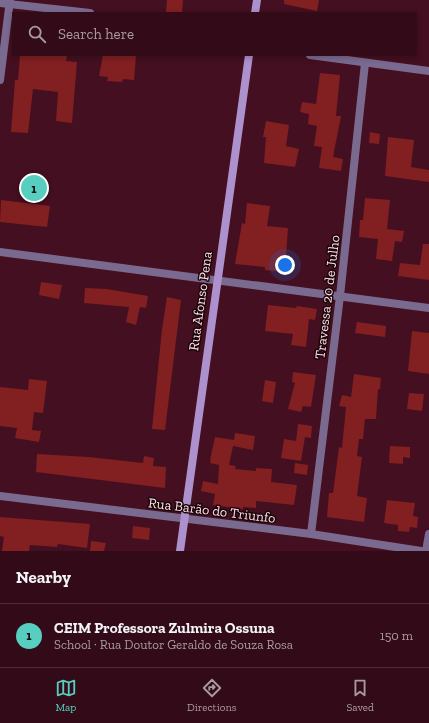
<!DOCTYPE html>
<html lang="en">
<head>
<meta charset="utf-8">
<style>
  :root { --surface:#330b18; --page:#3e1925; --text:#f1f3f6; --muted:#a99ba2; --line:#4e2b37; --accent:#58cec0 }
  body { margin:0; font-family:"Zilla Slab",serif; background:var(--page); color:var(--text) }
  .you { position:absolute; left:285px; top:265px; width:14px; height:14px; margin:-10px; border:3px solid #fff; border-radius:50%; background:#1a73e8; box-shadow:0 0 0 6px #1a73e833 }
  .badge { display:grid; place-items:center; width:26px; height:26px; border-radius:50%; background:var(--accent); color:#111; font-size:13px; font-weight:700 }
  .pin { position:absolute; translate:-50% -50%; border:2px solid #fff; box-shadow:0 1px 4px #0006 }
  .list { margin:0; padding:0; list-style:none }
  h2 { display:flex; justify-content:space-between; align-items:center; height:52px; margin:0; padding:0 16px; font-size:17px }
  h2 small { font-size:13px; font-weight:400; color:var(--muted) }
  .list li { display:grid; grid-template-columns:26px 1fr auto; gap:12px; align-items:center; box-sizing:border-box; height:64px; padding:0 16px; border-top:1px solid var(--line) }
  .list b { display:block; font-size:15px; white-space:nowrap }
  .list p { margin:0; font-size:13px; white-space:nowrap; color:var(--muted) }
  .list em { font-size:13px; font-style:normal; color:var(--muted) }
  .icon { flex:none; width:22px; height:22px; fill:none; stroke:currentColor; stroke-width:2; stroke-linecap:round; stroke-linejoin:round }
  .map { position:relative; flex:none; width:429px; height:551px; overflow:hidden }
  .search { position:absolute; background:var(--surface); box-shadow:0 2px 6px #0003; left:12px; right:12px; top:12px; height:44px; display:flex; align-items:center; gap:10px; box-sizing:border-box; padding:0 14px; border-radius:0px; color:var(--muted); font-size:15px }
  .sheet { height:116px; background:var(--surface) }
  nav { display:flex; justify-content:space-around; align-items:center; box-sizing:border-box; height:56px; border-top:1px solid var(--line); background:var(--surface); font-size:11px; color:var(--muted) }
  nav a { display:grid; justify-items:center; gap:2px }
  nav .on { color:var(--accent) }
  .map>svg:first-child { display:block }
</style>
</head>
<body>
<div class="map">
<svg width="429" height="551" viewBox="0 0 429 551">
  <rect width="100%" height="100%" fill="#440f20"/>
  <g fill="#811f21">
    <polygon points="167,0 183,0 182,13 166,12"/>
    <polygon points="284,0 319,0 317,11 284,4"/>
    <polygon points="20,55 67,55 66,61 77,62 72,123 56,121 58,92 33,89 28,133 11,132 15,80 18,80"/>
    <polygon points="103,55 136,55 134,80 123,79 122,82 107,81 108,77 99,76"/>
    <polygon points="320,73 340,75 336,116 341,116 333,157 343,159 341,171 319,168 322,147 314,146 317,126 308,124 309,114 300,112 302,102 316,104"/>
    <polygon points="266,121 289,125 286,146 299,149 295,167 264,163 266,137 263,137"/>
    <polygon points="370,132 380,134 379,144 369,143"/>
    <polygon points="388,137 414,140 411,167 429,170 429,182 385,176"/>
    <polygon points="365,198 390,200 387,229 404,231 402,242 395,241 392,261 376,259 378,239 359,237 360,220 363,220"/>
    <polygon points="1,200 50,206 47,227 0,222"/>
    <polygon points="247,203 270,206 267,226 288,228 285,272 265,270 265,267 235,264 242,223 245,224"/>
    <polygon points="423,244 429,244 429,280 398,276 400,263 420,265"/>
    <polygon points="41,282 62,285 59,299 39,295"/>
    <polygon points="85,288 107,289 148,296 146,308 140,307 136,325 126,322 129,307 84,303"/>
    <polygon points="167,297 181,300 165,430 152,429 162,329"/>
    <polygon points="268,305 296,308 297,306 317,309 315,320 309,319 306,347 291,345 293,334 265,331"/>
    <polygon points="357,322 386,326 385,337 355,333"/>
    <polygon points="412,331 429,333 429,374 408,371"/>
    <polygon points="293,372 316,375 311,407 303,406 301,412 288,409 295,383 292,382"/>
    <polygon points="354,374 381,378 380,389 378,389 376,419 365,419 363,439 359,439 357,456 362,457 357,496 367,498 364,522 327,517 329,493 333,493 339,447 342,448 346,407 339,406 342,395 351,397"/>
    <polygon points="29,379 47,381 43,413 34,412 32,430 41,431 39,442 15,438 17,428 0,426 0,387 28,390"/>
    <polygon points="265,380 276,382 273,403 262,401"/>
    <polygon points="409,393 424,394 422,411 407,409"/>
    <polygon points="298,424 312,426 311,438 305,437 301,461 281,458 284,439 296,441"/>
    <polygon points="235,433 255,436 253,450 233,446 229,465 236,466 235,469 256,471 256,468 272,469 271,482 297,485 294,505 256,501 256,508 243,507 243,509 213,505 215,494 201,491 203,481 218,484 219,465 210,463 211,460 210,460 215,437 234,440"/>
    <polygon points="390,446 410,447 410,458 403,457 403,464 389,463"/>
    <polygon points="37,454 89,457 143,463 144,456 154,458 153,466 166,467 165,488 36,472"/>
    <polygon points="295,463 308,465 307,475 294,473"/>
    <polygon points="387,500 415,503 413,516 418,517 417,528 410,527 409,532 398,531 398,525 384,523"/>
    <polygon points="0,517 90,524 87,548 58,544 57,547 30,545 29,551 2,551 4,537 0,536"/>
    <polygon points="133,526 150,528 149,540 132,538"/>
    <polygon points="91,541 106,543 104,551 90,551"/>
  </g>
  <g fill="none" stroke-linecap="round" stroke-linejoin="round">
    <g stroke="#7b6a90" stroke-width="8">
      <polyline points="0,3 90,13"/>
      <polyline points="310,55 429,71"/>
      <polyline points="0,80 10,0"/>
      <polyline points="0,252 429,308"/>
      <polyline points="0,496 311,534 421,551"/>
      <polyline points="311,534 340,296 365,63"/>
      <polyline points="426,551 429,534"/>
    </g>
    <g stroke="#ac91cd" stroke-width="8">
      <polyline points="255,13 257,0"/>
      <polyline points="180,551 249,55"/>
    </g>
  </g>
  <g text-anchor="middle" stroke-width="3" stroke-linejoin="round" paint-order="stroke">
    <g font-size="14" fill="#fee0e6" stroke="#1c060c">
      <text transform="translate(327 297) rotate(-83)" y="5">Travessa 20 de Julho</text>
      <text transform="translate(200 301) rotate(-82)" y="5">Rua Afonso Pena</text>
      <text transform="translate(212 510) rotate(7)" y="5">Rua Barão do Triunfo</text>
    </g>
  </g>
</svg>
<div class="you"></div>
<div class="pin badge" style="left:34px;top:188px">1</div>
<div class="search"><svg class="icon" aria-label="search" viewBox="0 0 24 24"><circle cx="10" cy="10" r="6"/><path d="M15 15l6 6"/></svg>Search here</div>
</div>
<section class="sheet">
<h2>Nearby<small></small></h2>
<ul class="list">
<li><span class="badge">1</span><div><b>CEIM Professora Zulmira Ossuna</b><p>School · Rua Doutor Geraldo de Souza Rosa</p></div><em>150 m</em></li>
</ul>
</section>
<nav>
<a class="on"><svg class="icon" aria-label="map" viewBox="0 0 24 24"><path d="M3 6l6-2 6 2 6-2v14l-6 2-6-2-6 2zM9 4v14M15 6v14"/></svg>Map</a>
<a><svg class="icon" aria-label="directions" viewBox="0 0 24 24"><path d="M12 3l9 9-9 9-9-9zM9 14v-3h6M13 9l2 2-2 2"/></svg>Directions</a>
<a><svg class="icon" aria-label="saved" viewBox="0 0 24 24"><path d="M7 4h10v16l-5-4-5 4z"/></svg>Saved</a>
</nav>
</body>
</html>
